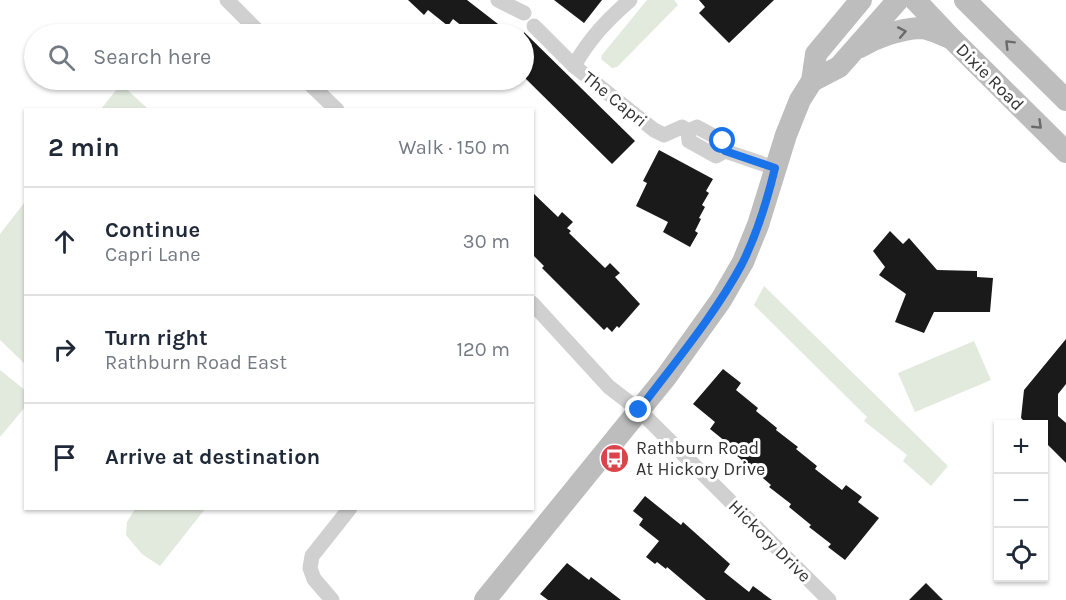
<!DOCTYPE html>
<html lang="en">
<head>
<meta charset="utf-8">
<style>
  :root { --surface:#fff; --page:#f6f6f7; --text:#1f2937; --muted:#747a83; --line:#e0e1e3 }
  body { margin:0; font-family:Karla,sans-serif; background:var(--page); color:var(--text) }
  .controls { position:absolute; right:18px; bottom:18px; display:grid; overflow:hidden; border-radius:0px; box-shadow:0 2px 4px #0004 }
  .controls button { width:54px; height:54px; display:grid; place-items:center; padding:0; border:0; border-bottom:2px solid var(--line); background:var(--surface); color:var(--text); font:30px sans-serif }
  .stop { position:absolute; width:18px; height:18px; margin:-14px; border:4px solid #1a73e8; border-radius:50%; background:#fff }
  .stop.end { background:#1a73e8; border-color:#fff; box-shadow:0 2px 6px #0008 }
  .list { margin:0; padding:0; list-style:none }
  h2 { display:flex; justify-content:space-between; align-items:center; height:78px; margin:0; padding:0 24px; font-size:26px }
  h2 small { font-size:20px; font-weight:400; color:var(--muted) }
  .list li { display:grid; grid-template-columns:39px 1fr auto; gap:18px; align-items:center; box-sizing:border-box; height:108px; padding:0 24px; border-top:2px solid var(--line) }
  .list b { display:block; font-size:22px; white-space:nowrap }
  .list p { margin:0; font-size:20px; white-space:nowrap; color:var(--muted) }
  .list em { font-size:20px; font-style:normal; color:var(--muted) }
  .icon { flex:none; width:33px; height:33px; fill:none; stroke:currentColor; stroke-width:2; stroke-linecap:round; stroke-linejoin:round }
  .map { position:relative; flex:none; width:1066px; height:600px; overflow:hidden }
  .search { position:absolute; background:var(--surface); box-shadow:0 2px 4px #0004; left:24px; top:24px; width:510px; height:66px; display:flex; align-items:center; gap:15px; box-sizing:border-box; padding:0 21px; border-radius:33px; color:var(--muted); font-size:22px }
  .panel { position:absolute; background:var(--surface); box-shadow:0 2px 4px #0004; left:24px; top:108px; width:510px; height:402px; border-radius:0px }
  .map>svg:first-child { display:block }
</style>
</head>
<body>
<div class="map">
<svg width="1066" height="600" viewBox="0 0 1066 600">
  <rect width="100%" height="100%" fill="#fff"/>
  <g fill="#e2e9dd">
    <polygon points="647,0 674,0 678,5 624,60 617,67 612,68 601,59 602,55"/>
    <polygon points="121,84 148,109 101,109"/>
    <polygon points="25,202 25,364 0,340 0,234"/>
    <polygon points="764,286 948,466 931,486 903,461 907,455 864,421 867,417 754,305"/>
    <polygon points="974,341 991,380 915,412 898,373"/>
    <polygon points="0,370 26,391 25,407 0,437"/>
    <polygon points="135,509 135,508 205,509 160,566 142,554 126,535 127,522"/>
  </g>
  <g fill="#1a1a1a">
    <polygon points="408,0 467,0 511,34 472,34 453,19 448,26 428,10 424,15"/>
    <polygon points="554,0 602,0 584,23"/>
    <polygon points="699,0 774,0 729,43 699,13 705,7"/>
    <polygon points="524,32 635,141 612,164 524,77"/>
    <polygon points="659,150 713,179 706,191 709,193 702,205 705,207 699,218 701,219 695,231 698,233 690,247 663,232 668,222 636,206 647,183 643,181"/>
    <polygon points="532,192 558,217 562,212 573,222 567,228 571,231 569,233 605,268 610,263 620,273 615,277 640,304 619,328 617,326 612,332 607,327 604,330 542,268 544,266 532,254"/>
    <polygon points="890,231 903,244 909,238 937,270 977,271 977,277 993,278 990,312 934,312 924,333 895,322 906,294 879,275 885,267 873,251"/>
    <polygon points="1066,339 1066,384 1058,394 1058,416 1066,423 1066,463 1044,441 1044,424 1027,424 1021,418 1024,390"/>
    <polygon points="723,369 741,383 736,390 758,408 756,411 777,428 776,430 798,447 796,449 817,466 815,469 842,490 846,485 862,497 858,502 879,518 845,560 828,547 831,544 809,527 811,525 789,507 791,504 769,487 771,485 729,449 731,446 710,429 715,422 693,404"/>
    <polygon points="645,496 681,525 683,522 730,564 724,572 749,592 753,586 772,600 706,600 667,567 666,569 657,562 655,564 646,557 659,541 639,525 643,519 633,511"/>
    <polygon points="567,563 589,580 591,577 621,600 548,600 540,594"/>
    <polygon points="926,583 943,600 909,600"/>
  </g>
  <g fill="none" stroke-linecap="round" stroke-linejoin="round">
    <g stroke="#d0d0d0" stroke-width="15">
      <polyline points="227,0 261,34"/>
      <polyline points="498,0 524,13"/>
      <polyline points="534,26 574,66 654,130 664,135 682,127 688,131 689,141 716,156 725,151"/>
      <path d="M 574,66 C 589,39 607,20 630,0"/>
      <polyline points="306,80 337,110"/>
      <polyline points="688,131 697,127 723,141 725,151"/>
      <polyline points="725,151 775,168"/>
      <polyline points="532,303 609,387 639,410 829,600"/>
      <polyline points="332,600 314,579 310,568 312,556 350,508"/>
    </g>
    <g stroke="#bdbdbd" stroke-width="22">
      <polyline points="915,0 952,39 1066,152"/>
      <polyline points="965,0 1066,100"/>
      <path d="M 860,47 C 877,37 900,29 920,28 C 930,28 939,34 948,37"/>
      <polyline points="812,81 839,67 898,0"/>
      <polyline points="485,600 666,377 721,300 743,262 758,225 786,135 800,100 812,81 816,54 861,0"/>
    </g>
  </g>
  <defs><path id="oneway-chevron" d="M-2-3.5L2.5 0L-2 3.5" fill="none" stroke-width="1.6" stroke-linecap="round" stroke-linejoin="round" transform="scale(1.5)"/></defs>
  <g stroke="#6a6a6a">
    <use href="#oneway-chevron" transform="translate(902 32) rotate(-11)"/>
    <use href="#oneway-chevron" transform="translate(1009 44) rotate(-135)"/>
    <use href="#oneway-chevron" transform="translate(1038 125) rotate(44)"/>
  </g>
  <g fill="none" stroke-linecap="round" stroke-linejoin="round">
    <path stroke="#1a73e8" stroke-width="8" d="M 639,410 C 675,362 714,316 742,264 C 757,234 767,201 775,168 L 725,151 L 723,141"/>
  </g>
  <defs>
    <symbol id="bus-disc" viewBox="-11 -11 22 22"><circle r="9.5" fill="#d9454a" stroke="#fff"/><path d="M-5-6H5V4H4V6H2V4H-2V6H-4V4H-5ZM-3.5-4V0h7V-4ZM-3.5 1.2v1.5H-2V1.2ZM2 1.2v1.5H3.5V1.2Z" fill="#fff"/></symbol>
  </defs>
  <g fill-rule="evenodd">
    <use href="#bus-disc" x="598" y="442" width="33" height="33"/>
  </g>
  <g text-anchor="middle" stroke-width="6" stroke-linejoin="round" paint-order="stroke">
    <g font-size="18" fill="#333" stroke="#fff">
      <text transform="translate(990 77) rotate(45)" y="6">Dixie Road</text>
      <text transform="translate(615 99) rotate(39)" y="6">The Capri</text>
      <text transform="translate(770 541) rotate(45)" y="6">Hickory Drive</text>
    </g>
    <g font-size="18" fill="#333" stroke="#fff" text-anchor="start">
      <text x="636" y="454">Rathburn Road<tspan x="636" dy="21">At Hickory Drive</tspan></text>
    </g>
  </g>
</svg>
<div class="controls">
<button>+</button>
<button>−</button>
<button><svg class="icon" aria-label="locate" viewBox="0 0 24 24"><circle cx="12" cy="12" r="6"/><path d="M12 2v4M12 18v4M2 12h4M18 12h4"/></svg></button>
</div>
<div class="stop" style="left:723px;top:141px"></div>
<div class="stop end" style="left:639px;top:410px"></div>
<div class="search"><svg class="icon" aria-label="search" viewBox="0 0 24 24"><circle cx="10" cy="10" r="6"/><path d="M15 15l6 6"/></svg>Search here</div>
<section class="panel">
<h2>2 min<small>Walk · 150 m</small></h2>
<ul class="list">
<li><svg class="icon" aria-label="ahead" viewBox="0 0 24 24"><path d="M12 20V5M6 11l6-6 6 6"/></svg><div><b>Continue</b><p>Capri Lane</p></div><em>30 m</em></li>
<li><svg class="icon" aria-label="right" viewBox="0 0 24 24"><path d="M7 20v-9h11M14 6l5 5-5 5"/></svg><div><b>Turn right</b><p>Rathburn Road East</p></div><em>120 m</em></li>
<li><svg class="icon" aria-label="arrive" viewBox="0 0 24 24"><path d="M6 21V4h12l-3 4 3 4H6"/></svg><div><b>Arrive at destination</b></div></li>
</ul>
</section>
</div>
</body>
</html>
